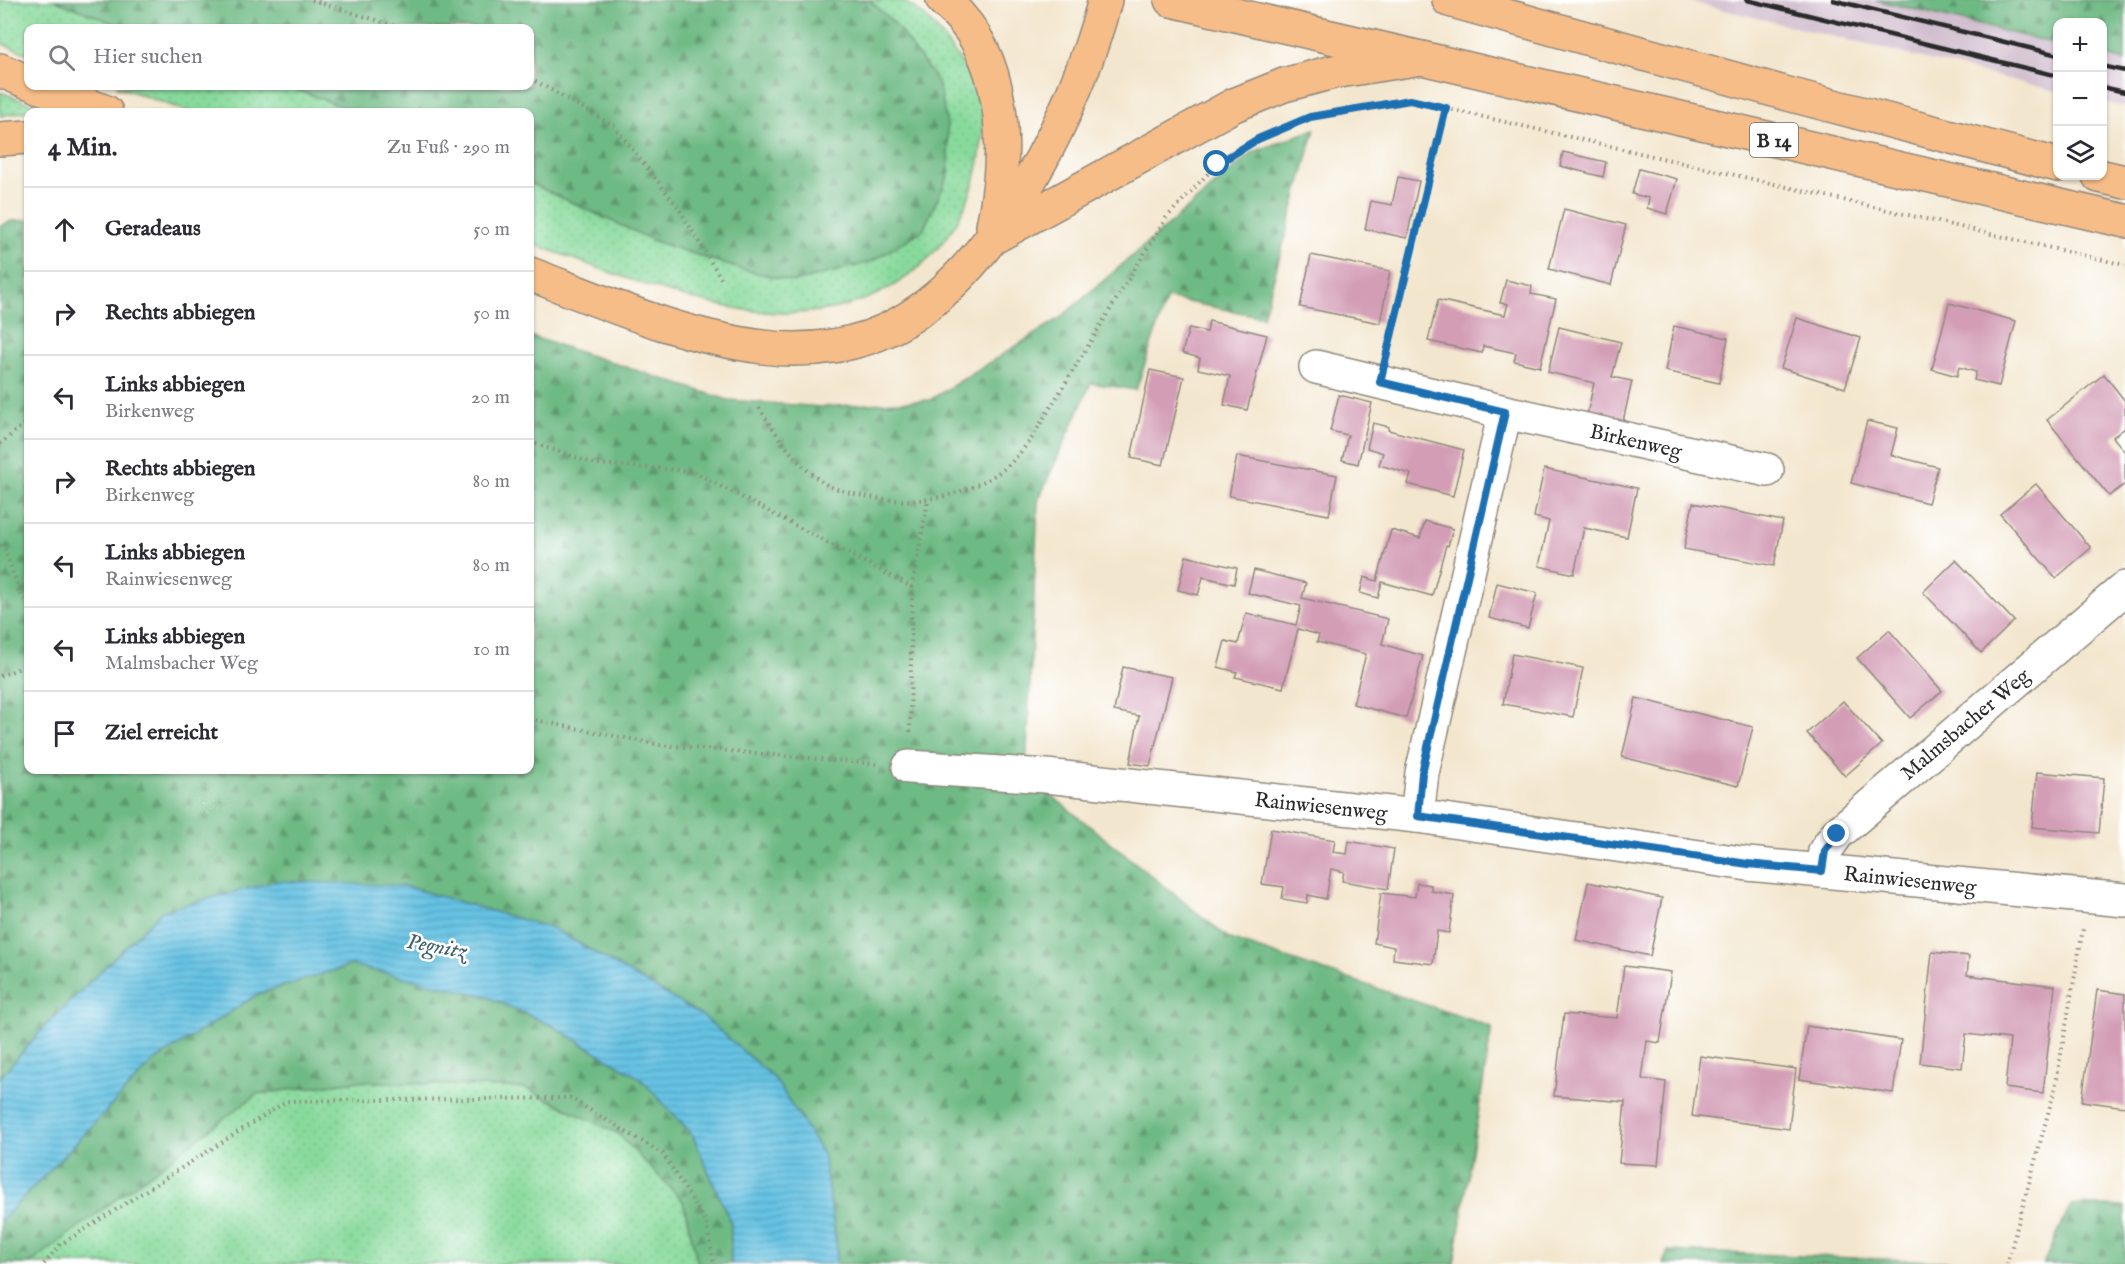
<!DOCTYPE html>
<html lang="de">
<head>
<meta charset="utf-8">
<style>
  :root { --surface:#fff; --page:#f7f7f7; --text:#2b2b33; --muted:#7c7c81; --line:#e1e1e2 }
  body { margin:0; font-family:"IM FELL English",serif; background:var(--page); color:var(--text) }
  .controls { position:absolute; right:18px; top:18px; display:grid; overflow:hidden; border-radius:12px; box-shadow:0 2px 4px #0004 }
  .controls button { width:54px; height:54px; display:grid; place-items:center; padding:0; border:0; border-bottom:2px solid var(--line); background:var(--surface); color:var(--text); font:30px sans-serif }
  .stop { position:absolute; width:18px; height:18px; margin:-14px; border:4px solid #1f6fb2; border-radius:50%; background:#fff }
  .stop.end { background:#1f6fb2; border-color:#fff; box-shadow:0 2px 6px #0008 }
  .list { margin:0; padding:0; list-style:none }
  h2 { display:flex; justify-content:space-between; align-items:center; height:78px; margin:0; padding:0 24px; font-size:26px }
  h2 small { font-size:20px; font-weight:400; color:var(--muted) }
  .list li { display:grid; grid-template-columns:39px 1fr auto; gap:18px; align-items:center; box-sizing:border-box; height:84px; padding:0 24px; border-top:2px solid var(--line) }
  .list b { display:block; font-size:22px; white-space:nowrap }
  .list p { margin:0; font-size:20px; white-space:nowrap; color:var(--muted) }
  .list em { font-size:20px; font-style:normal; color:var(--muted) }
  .icon { flex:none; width:33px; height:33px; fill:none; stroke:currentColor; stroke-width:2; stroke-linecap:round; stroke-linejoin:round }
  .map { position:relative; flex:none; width:2125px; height:1264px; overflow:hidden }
  .search { position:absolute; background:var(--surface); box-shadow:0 2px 4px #0004; left:24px; top:24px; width:510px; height:66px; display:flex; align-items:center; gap:15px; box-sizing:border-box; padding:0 21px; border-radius:12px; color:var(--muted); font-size:22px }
  .panel { position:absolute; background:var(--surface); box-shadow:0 2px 4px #0004; left:24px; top:108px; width:510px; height:666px; border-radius:12px }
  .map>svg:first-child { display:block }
</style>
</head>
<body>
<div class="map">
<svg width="2125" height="1264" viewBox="0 0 2125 1264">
  <defs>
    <pattern id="grass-dots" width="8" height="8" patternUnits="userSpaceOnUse" patternTransform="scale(1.5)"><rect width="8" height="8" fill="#88da9c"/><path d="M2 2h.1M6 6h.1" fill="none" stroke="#76bb87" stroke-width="1.8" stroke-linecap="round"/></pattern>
    <pattern id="forest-firs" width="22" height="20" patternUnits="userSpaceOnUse" patternTransform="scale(1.5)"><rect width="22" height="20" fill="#6eba84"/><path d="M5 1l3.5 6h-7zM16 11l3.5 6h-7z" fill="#5b976c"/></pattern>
    <pattern id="water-rules" width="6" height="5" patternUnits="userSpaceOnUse" patternTransform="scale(1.5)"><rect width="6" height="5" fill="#66c3e4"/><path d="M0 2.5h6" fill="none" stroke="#549fb9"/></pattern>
  </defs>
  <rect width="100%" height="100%" fill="#fff"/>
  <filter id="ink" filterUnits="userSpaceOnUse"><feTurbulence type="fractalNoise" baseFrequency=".0167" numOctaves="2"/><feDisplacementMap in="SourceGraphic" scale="12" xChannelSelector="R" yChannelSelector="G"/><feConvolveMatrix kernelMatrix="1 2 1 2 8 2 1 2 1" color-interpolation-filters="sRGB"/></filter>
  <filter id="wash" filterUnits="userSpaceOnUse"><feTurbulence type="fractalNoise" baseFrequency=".008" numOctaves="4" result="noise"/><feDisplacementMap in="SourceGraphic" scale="24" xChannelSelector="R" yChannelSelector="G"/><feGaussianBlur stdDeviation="1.35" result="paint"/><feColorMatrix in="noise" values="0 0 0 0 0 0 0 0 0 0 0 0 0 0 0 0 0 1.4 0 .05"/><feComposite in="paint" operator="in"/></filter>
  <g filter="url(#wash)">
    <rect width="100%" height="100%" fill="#f3e6ce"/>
    <g fill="#d0bdce">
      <polygon points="1683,0 1876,0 2057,44 2057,91"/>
      <polygon points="2102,55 2125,61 2125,107 2103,102"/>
    </g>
    <g fill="url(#grass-dots)" stroke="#5a8264" stroke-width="1.5">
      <polygon points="0,0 54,0 127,28 28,28 28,54 0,43"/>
      <path d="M 869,0 C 879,0 892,0 901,1 C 921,8 938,30 950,47 C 960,61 973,77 979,93 C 986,109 983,131 981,147 C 971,235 907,299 819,311 C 726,324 616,273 530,243 L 530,183 L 657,242 L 737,268 L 794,282 L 871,262 L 923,230 L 949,174 L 947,124 L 894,23 Z"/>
      <polygon points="116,86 287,86 357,112 189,112"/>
      <polygon points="0,92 43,108 0,116"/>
      <polygon points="358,1081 525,1088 617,1133 683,1201 698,1264 29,1264 257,1094"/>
    </g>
    <g fill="url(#forest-firs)" stroke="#4c7258" stroke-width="1.5">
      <polygon points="54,0 869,0 894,23 938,82 947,124 949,174 923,230 871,262 794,282 737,268 657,242 530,183 530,112 357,112 287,86 530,86 530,28 127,28"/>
      <polygon points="1876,0 2125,0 2125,61 2103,55 2102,22 2058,22 2057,44"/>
      <polygon points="1315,129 1263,317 1167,298 1136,390 1091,383 1038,501 1026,775 1230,939 1492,1027 1454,1264 835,1264 837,1249 823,1154 775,1079 703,1016 554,929 404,886 162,911 46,1025 0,1078 0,226 12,221 28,220 28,770 530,770 530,336 728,400 821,407 930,400 1059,319 1253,152"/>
      <polygon points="351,965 486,996 553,1026 640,1078 692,1134 731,1223 731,1264 698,1264 683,1201 617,1133 525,1088 358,1081 257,1094 29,1264 0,1264 0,1222 154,1061 258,994"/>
      <polygon points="2071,1205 2125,1207 2125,1264 2043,1264"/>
      <polygon points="1668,1251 1963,1262 1990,1264 1663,1264"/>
    </g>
    <polygon fill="url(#water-rules)" stroke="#487788" stroke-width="1.5" points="277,881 404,886 554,929 703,1016 775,1079 823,1154 837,1249 835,1264 731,1264 731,1223 692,1134 640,1078 553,1026 486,996 351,965 258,994 154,1061 0,1222 0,1078 46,1025 162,911"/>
    <g id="blocks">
      <g fill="#d39db6">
        <polygon points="1563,152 1606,162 1603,177 1560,166"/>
        <polygon points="1639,169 1677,179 1667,214 1647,208 1649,198 1632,194"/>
        <polygon points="1398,177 1419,181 1407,238 1365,229 1371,201 1392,205"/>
        <polygon points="1564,209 1626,225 1611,285 1549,269"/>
        <polygon points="1311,255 1390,271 1380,323 1300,307"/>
        <polygon points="1506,280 1532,286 1531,294 1556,299 1540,367 1514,361 1516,353 1483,346 1482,353 1428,341 1438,300 1505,315 1508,304 1500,303"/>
        <polygon points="1949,303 2016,321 1999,386 1974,380 1976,372 1959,367 1957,376 1932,369"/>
        <polygon points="1797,318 1861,338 1845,388 1781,368"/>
        <polygon points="1209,321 1267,335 1247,410 1224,405 1230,376 1198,369 1200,358 1182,353 1189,328 1207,332"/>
        <polygon points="1674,326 1728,338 1719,383 1665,371"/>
        <polygon points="1559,327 1621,342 1612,377 1632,381 1622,426 1586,419 1594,383 1548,372"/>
        <polygon points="1150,370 1184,377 1163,465 1131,458"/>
        <polygon points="2104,374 2125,401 2125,428 2113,437 2125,452 2125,484 2109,496 2047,420"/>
        <polygon points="1339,395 1372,403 1358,464 1342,460 1348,435 1330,431"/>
        <polygon points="1867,421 1898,428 1891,455 1938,467 1928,503 1851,483"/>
        <polygon points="1373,423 1389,427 1388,430 1464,450 1453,496 1408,484 1411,474 1379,465 1383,453 1367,448"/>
        <polygon points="1237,456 1337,475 1329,515 1229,496"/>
        <polygon points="1544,469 1637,488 1627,537 1584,528 1574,574 1539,566 1549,521 1534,517"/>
        <polygon points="2036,484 2091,548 2056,578 2000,514"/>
        <polygon points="1693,503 1783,521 1774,566 1684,549"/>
        <polygon points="1425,521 1453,529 1448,546 1446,545 1432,596 1382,582 1378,598 1360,593 1364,577 1377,581 1391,530 1420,538"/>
        <polygon points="1186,556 1237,568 1234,584 1203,577 1198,595 1178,590"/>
        <polygon points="1956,560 2014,621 1981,653 1923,592"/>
        <polygon points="1254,570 1306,583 1302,598 1388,619 1382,644 1423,656 1406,718 1353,704 1366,654 1317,642 1319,635 1298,629 1283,688 1235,677 1237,672 1218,667 1225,641 1238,644 1246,613 1296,625 1301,606 1248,593"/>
        <polygon points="1497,583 1537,593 1528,628 1489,618"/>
        <polygon points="1889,630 1942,691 1910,718 1857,658"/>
        <polygon points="1512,654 1583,668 1573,717 1503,704"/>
        <polygon points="1123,667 1172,677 1150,766 1130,763 1139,716 1114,711"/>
        <polygon points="1636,698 1753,727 1738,786 1622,757"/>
        <polygon points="1843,701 1882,744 1845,776 1807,733"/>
        <polygon points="2037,772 2104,778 2099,833 2032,827"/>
        <polygon points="1271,829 1335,840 1333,852 1347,854 1349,841 1394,849 1388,889 1342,881 1344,872 1331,869 1326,899 1308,895 1307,903 1282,899 1284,887 1262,884"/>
        <polygon points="1588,882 1662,898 1650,956 1576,940"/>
        <polygon points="1417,883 1431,885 1431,891 1454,895 1449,933 1437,931 1433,964 1393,959 1394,947 1374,943 1381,893 1415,897"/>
        <polygon points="1932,952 1969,956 1967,975 2055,986 2043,1093 2005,1088 2010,1039 1966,1034 1962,1068 1920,1063"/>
        <polygon points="1624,966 1671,972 1660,1043 1647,1041 1642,1079 1666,1082 1658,1165 1619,1163 1625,1102 1554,1096 1564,1014 1617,1018"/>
        <polygon points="2097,990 2125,994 2125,1107 2082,1101"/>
        <polygon points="1807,1026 1901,1040 1893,1093 1799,1079"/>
        <polygon points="1700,1056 1796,1069 1789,1129 1692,1116"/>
      </g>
    </g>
  </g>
  <g filter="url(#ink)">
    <use href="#blocks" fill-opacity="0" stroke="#8f887c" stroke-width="1.5"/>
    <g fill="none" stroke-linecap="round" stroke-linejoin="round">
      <defs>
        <g id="minor">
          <polyline points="1316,367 1505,412 1422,773 1417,816"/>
          <polyline points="1505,412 1767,470"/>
          <polyline points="909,767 1046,776 1417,816 1748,864 2125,900"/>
          <polyline points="1822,871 1825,851 1837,834 2125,588"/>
        </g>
        <g id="major">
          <polyline points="1171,0 2125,221"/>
          <polyline points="1449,0 1788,94 2058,165"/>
          <polyline points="2099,176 2125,182"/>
        </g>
        <g id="highway">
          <path d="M 943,0 C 1008,53 1009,150 993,226"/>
          <polyline points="0,70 28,82"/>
          <polyline points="38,86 106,112"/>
          <polyline points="0,139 28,137"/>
          <polyline points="994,237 1234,105 1284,85 1333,72 1422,58"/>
          <path d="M 530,274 C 606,303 682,337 763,347 C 808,353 861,346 900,323 C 1000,266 1077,108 1105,0"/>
        </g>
      </defs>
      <use href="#minor" stroke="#8f887c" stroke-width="36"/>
      <use href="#major" stroke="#8f887c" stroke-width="36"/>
      <use href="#highway" stroke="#8f887c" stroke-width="36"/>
      <g stroke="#8f887c" stroke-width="4" stroke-dasharray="1.5 4.5" stroke-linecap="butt">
        <polyline points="312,0 401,28"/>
        <polyline points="530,78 614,126 678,207 722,280"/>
        <polyline points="1388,350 1446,108"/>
        <path d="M 759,408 C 777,435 794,462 821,481 C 833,490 854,494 869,497 C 915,506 962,498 1001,471 C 1012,464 1021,451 1030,441 L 1166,218 L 1217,164 L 1259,139 L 1310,117 L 1410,100 L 2125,265"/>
        <polyline points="530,442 595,464 692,471 912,587 910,732"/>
        <polyline points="0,444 28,421"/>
        <polyline points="0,545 5,550 22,598 28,602"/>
        <polyline points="912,587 928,500"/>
        <polyline points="0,676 28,665"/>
        <polyline points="530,719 660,745 876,764"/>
        <polyline points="44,1264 60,1245 287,1101 570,1098 663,1154 706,1222 714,1264"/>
        <polyline points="2007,1264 2055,1088 2083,929"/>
      </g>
      <use href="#minor" stroke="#fff" stroke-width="33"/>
      <use href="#major" stroke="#f7bd88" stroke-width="33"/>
      <use href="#highway" stroke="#f7bd88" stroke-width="33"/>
      <g stroke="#2b2b2b" stroke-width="4.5">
        <polyline points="1747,0 2058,76"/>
        <polyline points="1833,0 2058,55"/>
        <polyline points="2102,66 2125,71"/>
        <polyline points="2102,87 2125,92"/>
      </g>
    </g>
  </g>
  <g fill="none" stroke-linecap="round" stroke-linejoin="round" filter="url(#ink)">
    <polyline stroke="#1f6fb2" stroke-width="8" points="1217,164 1258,139 1310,117 1410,100 1446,108 1380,382 1505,412 1422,773 1418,816 1748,864 1822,871 1825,851 1837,834"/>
  </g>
  <g text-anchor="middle" stroke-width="5" stroke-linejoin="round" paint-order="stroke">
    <rect fill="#fff" stroke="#6b6b6b" stroke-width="1.5" x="1750" y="123" width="48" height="34" rx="4.5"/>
    <g font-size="20" font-weight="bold" fill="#2b2b2b">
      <text x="1774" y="147">B 14</text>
    </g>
    <g font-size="21" fill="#2b2b2b" stroke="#fff">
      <text transform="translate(1636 441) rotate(13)" y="7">Birkenweg</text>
      <text transform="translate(1965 724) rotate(-40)" y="7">Malmsbacher Weg</text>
      <text transform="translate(1321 806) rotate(6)" y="7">Rainwiesenweg</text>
      <text transform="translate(1910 880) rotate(6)" y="7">Rainwiesenweg</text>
    </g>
    <g font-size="22" font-style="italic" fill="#40606c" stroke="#fff">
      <text transform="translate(437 945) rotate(10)" y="8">Pegnitz</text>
    </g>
  </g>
</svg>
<div class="controls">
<button>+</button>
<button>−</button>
<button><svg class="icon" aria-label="layers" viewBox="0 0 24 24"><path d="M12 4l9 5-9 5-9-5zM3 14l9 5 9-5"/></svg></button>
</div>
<div class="stop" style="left:1217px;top:164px"></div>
<div class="stop end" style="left:1837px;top:834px"></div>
<div class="search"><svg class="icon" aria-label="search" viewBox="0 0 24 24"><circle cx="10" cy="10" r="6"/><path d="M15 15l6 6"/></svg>Hier suchen</div>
<section class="panel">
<h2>4 Min.<small>Zu Fuß · 290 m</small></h2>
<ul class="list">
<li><svg class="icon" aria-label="ahead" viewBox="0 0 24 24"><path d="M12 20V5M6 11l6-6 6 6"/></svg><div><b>Geradeaus</b></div><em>50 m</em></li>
<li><svg class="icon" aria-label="right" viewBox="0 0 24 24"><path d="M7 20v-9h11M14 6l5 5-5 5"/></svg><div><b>Rechts abbiegen</b></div><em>50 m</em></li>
<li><svg class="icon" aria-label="left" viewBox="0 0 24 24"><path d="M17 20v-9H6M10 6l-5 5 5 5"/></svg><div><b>Links abbiegen</b><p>Birkenweg</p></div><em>20 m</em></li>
<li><svg class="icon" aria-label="right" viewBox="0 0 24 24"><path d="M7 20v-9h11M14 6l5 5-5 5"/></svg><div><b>Rechts abbiegen</b><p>Birkenweg</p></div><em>80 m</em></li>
<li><svg class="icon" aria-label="left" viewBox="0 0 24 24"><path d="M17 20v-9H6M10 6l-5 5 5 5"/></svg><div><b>Links abbiegen</b><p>Rainwiesenweg</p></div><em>80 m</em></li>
<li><svg class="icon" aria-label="left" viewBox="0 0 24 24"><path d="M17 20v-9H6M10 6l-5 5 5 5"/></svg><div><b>Links abbiegen</b><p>Malmsbacher Weg</p></div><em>10 m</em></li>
<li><svg class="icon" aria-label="arrive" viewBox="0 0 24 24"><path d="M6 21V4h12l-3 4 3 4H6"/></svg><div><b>Ziel erreicht</b></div></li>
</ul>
</section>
</div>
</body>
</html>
